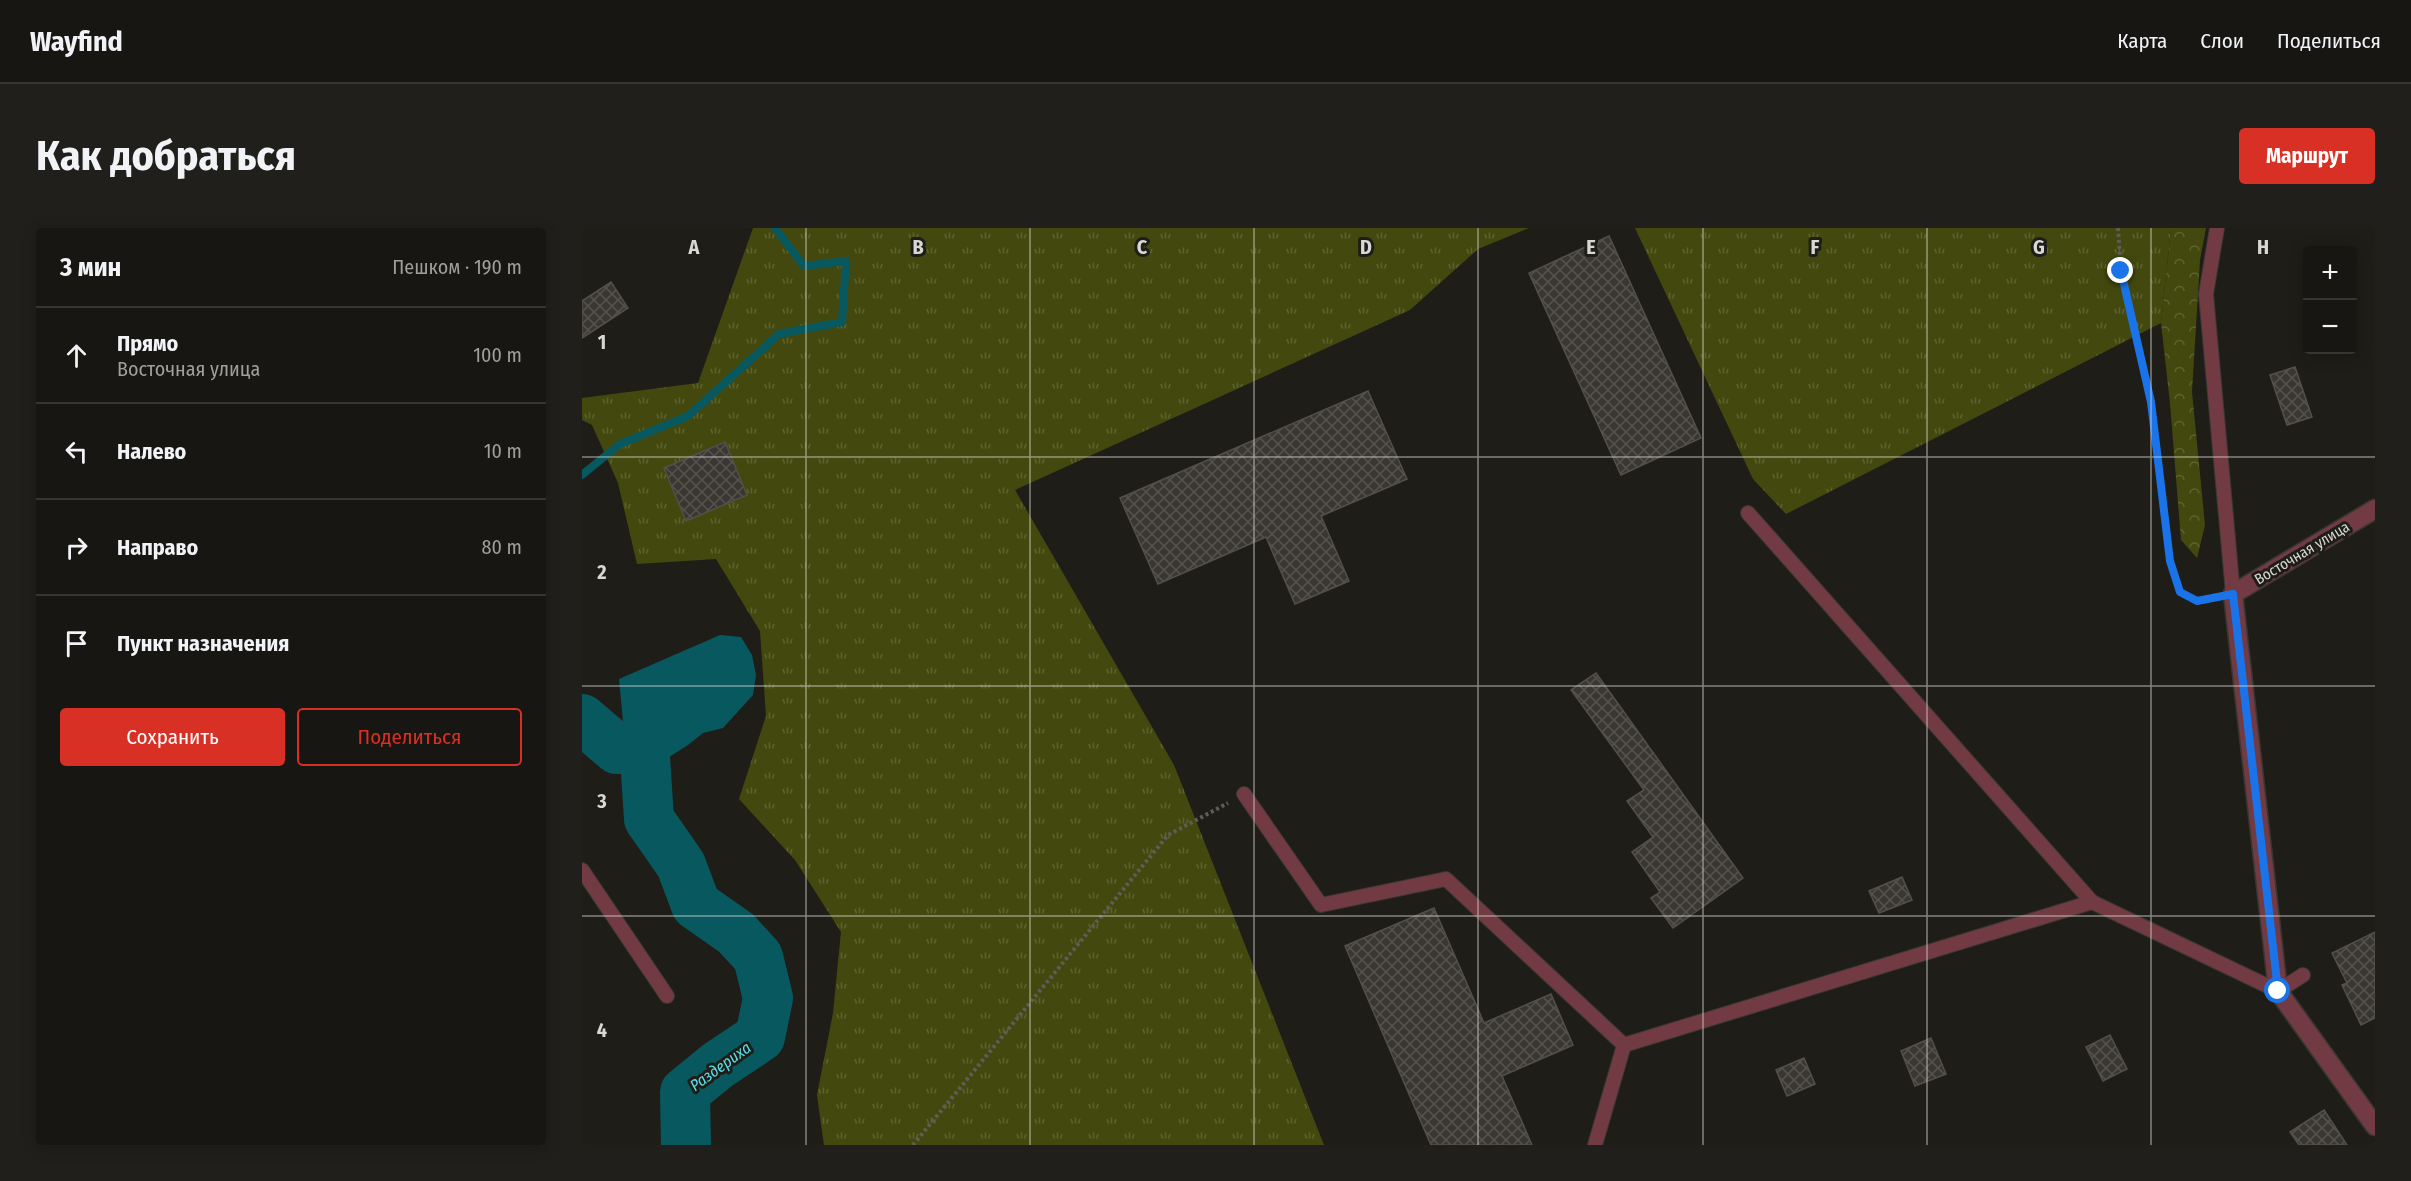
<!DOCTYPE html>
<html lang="ru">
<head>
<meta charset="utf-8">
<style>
  :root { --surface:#171612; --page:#201f1b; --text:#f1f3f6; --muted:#9e9f9f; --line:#363532; --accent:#d93025 }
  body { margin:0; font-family:"Fira Sans Condensed",sans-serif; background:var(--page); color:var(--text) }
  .controls { position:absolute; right:18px; top:18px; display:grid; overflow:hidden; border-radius:6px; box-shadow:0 3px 15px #0003 }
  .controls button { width:54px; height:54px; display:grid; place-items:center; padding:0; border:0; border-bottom:2px solid var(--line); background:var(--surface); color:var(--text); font:30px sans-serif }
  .stop { position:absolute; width:18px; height:18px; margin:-14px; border:4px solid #1a73e8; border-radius:50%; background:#fff }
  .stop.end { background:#1a73e8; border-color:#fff; box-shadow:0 2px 6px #0008 }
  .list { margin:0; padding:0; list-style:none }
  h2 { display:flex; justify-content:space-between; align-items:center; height:78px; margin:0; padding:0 24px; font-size:26px }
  h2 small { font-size:20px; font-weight:400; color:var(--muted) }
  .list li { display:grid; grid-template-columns:39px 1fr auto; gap:18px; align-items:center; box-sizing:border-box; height:96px; padding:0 24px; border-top:2px solid var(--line) }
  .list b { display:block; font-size:22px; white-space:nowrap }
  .list p { margin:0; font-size:20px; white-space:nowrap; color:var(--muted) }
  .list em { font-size:20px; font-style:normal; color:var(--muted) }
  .actions { display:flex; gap:12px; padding:18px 24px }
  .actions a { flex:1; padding:14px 0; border:2px solid var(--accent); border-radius:6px; text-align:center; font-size:21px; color:var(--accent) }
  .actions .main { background:var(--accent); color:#fff }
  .icon { flex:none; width:33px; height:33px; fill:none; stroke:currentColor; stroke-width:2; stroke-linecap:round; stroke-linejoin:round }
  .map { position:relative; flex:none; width:1793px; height:917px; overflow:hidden; border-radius:6px }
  header { display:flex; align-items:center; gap:36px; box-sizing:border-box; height:84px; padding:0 30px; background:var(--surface); border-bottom:2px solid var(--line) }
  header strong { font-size:28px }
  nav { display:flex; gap:33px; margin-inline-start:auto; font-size:21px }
  .intro { display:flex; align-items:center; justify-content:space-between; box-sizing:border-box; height:144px; padding:0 36px }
  h1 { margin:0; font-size:42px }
  .button { padding:15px 27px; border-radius:6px; background:var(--accent); color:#fff; font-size:21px; font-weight:700 }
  main { display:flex; gap:36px; padding:0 36px }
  aside { flex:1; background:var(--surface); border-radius:6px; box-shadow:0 3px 15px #0003 }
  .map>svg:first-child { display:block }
</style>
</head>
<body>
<header>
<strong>Wayfind</strong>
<nav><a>Карта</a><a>Слои</a><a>Поделиться</a></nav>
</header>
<div class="intro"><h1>Как добраться</h1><a class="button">Маршрут</a></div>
<main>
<aside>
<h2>3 мин<small>Пешком · 190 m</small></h2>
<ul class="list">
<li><svg class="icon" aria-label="ahead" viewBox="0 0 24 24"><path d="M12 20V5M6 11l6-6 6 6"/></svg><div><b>Прямо</b><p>Восточная улица</p></div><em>100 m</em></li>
<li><svg class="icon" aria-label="left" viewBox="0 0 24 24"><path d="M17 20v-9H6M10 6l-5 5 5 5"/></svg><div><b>Налево</b></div><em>10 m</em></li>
<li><svg class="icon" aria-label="right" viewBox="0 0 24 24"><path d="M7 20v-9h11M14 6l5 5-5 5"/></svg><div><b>Направо</b></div><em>80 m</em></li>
<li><svg class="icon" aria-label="arrive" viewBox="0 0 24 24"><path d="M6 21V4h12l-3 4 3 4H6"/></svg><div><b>Пункт назначения</b></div></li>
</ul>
<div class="actions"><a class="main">Сохранить</a><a>Поделиться</a></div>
</aside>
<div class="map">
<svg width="1793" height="917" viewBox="0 0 1793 917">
  <defs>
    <pattern id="grass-tufts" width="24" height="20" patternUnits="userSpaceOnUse" patternTransform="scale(1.5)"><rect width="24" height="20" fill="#43490e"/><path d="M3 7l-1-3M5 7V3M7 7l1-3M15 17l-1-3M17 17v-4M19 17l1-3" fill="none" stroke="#5e6230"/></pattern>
    <pattern id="forest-crowns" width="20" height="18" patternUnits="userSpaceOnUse" patternTransform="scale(1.5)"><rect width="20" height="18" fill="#43490e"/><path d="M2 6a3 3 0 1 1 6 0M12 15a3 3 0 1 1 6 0" fill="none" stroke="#5e6230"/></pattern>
    <pattern id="building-cross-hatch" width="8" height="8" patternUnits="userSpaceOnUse" patternTransform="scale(1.5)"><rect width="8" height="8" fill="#3a3732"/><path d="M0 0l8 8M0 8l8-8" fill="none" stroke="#56534f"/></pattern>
  </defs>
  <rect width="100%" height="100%" fill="#1f1d18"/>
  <g fill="url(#grass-tufts)">
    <polygon points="171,0 947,0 896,21 828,82 433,262 592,537 742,917 242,917 235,867 251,785 259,704 213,632 157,571 184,488 178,403 134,331 55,336 36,255 10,197 0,192 0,170 116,155"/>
    <polygon points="1053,0 1589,0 1579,95 1204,286 1171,251"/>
  </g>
  <polygon fill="url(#forest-crowns)" points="1589,0 1624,0 1618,32 1610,164 1623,297 1615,330 1599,312 1588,175 1579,95"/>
  <polygon fill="#08595f" points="138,407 159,409 170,427 174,447 171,467 141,500 121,505 106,517 73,538 54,533 41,493 37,451"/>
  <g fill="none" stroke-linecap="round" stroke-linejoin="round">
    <polyline stroke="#08595f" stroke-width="8" points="0,247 38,216 106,188 197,106 260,94 264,33 222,38 193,0"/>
    <polyline stroke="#08595f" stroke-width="50" points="0,491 35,521 54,516 63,529 67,591 99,637 114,677 154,705 176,729 186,770 178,809 136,837 103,864 104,917"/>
  </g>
  <g fill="url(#building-cross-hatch)" stroke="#52504a" stroke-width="1.5">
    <polygon points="1027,8 1119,210 1039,247 947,45"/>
    <polygon points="29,54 46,80 0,110 0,73"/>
    <polygon points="1713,139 1730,189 1705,197 1688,147"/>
    <polygon points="786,163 825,251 739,288 767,353 713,376 684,309 576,356 538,270"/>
    <polygon points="143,214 165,267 104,293 82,240"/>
    <polygon points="1014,445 1161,650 1091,700 1069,670 1078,664 1050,624 1071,609 1045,573 1062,562 989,462"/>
    <polygon points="1320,649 1330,672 1297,685 1287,663"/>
    <polygon points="852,680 902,795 969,766 991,817 920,848 950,917 849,917 763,718"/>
    <polygon points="1793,704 1793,790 1779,797 1760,757 1765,755 1750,725"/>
    <polygon points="1528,807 1545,841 1521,853 1504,819"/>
    <polygon points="1349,810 1364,846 1333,858 1319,823"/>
    <polygon points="1222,830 1233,856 1205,868 1194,842"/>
    <polygon points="1742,882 1765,917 1717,917 1708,904"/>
  </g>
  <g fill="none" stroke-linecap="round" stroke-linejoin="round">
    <defs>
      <g id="service">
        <polyline points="1635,0 1624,66 1651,366"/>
        <polyline points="662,566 739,677 864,651 1042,817 1510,674 1166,285"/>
        <polyline points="0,642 85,768"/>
        <polyline points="1510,674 1696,763 1721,747"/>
        <polyline points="1013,917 1042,817"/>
      </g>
      <polyline id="minor" points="1793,281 1651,366 1696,763 1793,898"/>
    </defs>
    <use href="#service" stroke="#393732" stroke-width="16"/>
    <use href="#minor" stroke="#393732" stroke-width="21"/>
    <g stroke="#5e5d58" stroke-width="4" stroke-dasharray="3 3" stroke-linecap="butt">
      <polyline points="1536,0 1539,43 1569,174 1588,333 1597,364 1615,373 1629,370"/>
      <polyline points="331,917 586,607 646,575"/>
    </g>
    <use href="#service" stroke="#723a42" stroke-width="14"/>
    <use href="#minor" stroke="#723a42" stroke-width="18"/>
  </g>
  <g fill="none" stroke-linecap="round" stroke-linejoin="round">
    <polyline stroke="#1a73e8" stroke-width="8" points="1539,43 1569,174 1588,333 1598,364 1615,373 1651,366 1696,763"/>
  </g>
  <path fill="none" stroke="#d9d8d4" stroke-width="1.5" stroke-opacity="0.55" d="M 224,0 L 224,917M 448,0 L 448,917M 672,0 L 672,917M 896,0 L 896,917M 1121,0 L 1121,917M 1345,0 L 1345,917M 1569,0 L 1569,917M 0,229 L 1793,229M 0,458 L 1793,458M 0,688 L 1793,688"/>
  <g text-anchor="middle" stroke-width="6" stroke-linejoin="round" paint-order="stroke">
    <g font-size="15" fill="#d9d8d4" stroke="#1f1d18">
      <text transform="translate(1720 325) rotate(-31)" y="5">Восточная улица</text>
    </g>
    <g font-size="16" font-style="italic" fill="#59e1ec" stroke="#1f1d18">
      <text transform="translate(138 838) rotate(-36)" y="6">Раздериха</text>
    </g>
  </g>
  <g font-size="20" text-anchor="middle" font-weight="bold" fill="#d9d8d4" stroke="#1f1d18" stroke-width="6" stroke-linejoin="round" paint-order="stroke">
    <text x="112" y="26">A</text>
    <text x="336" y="26">B</text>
    <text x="560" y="26">C</text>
    <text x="784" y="26">D</text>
    <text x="1009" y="26">E</text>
    <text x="1233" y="26">F</text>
    <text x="1457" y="26">G</text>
    <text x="1681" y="26">H</text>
    <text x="20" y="121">1</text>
    <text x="20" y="351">2</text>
    <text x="20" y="580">3</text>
    <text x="20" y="809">4</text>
  </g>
</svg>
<div class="controls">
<button>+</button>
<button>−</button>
</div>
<div class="stop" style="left:1696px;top:763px"></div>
<div class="stop end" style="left:1539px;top:43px"></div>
</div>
</main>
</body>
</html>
